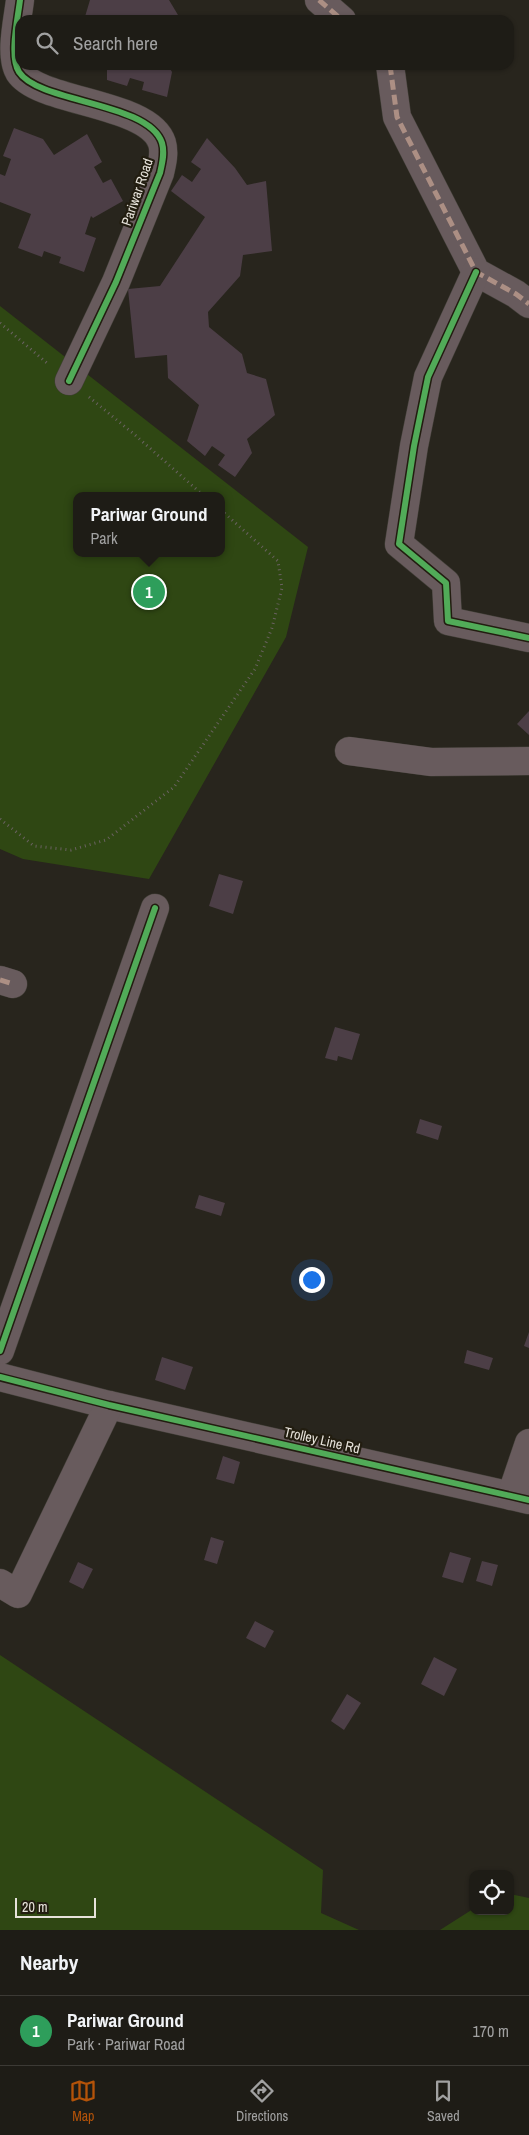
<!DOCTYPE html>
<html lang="en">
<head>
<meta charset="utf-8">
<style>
  :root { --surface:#1e1c16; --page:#26251f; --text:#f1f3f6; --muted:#a1a1a1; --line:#3c3a35; --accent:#b45309 }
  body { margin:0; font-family:"Archivo Narrow",sans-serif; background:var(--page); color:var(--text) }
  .controls { position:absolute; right:15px; bottom:15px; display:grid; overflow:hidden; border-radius:10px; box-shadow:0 1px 4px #0004 }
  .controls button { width:45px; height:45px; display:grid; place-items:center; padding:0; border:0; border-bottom:1px solid var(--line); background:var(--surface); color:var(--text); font:25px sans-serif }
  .scale { position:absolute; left:15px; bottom:12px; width:81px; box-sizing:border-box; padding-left:5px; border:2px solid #e6e2da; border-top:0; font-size:14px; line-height:18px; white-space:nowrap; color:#e6e2da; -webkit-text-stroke:4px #221d10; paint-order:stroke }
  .you { position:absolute; left:311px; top:1279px; width:18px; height:18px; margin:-12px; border:4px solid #fff; border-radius:50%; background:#1a73e8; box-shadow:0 0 0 8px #1a73e833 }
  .badge { display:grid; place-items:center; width:32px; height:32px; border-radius:50%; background:var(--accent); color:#fff; font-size:16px; font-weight:700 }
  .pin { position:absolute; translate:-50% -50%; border:2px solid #fff; box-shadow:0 1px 5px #0006 }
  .popup { position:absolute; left:73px; top:492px; width:152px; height:65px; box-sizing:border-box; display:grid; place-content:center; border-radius:10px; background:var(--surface); filter:drop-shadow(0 1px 4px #0005); font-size:16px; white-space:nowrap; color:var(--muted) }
  .popup b { font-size:19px; color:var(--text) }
  .popup::after { content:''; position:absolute; left:50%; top:100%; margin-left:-10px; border:10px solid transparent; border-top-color:var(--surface) }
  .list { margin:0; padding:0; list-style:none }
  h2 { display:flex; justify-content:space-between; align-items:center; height:65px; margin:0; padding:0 20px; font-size:21px }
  h2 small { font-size:16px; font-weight:400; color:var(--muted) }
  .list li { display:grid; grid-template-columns:32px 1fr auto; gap:15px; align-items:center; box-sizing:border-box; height:70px; padding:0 20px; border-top:1px solid var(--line) }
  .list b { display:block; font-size:19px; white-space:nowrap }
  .list p { margin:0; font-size:16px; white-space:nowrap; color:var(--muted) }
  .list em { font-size:16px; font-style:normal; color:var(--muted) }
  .icon { flex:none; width:28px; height:28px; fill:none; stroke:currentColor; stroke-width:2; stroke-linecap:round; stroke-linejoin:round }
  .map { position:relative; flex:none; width:529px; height:1930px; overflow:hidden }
  .search { position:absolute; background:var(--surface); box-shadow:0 1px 4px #0004; left:15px; right:15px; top:15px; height:55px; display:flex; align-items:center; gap:12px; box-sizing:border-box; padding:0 18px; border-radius:15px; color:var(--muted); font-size:19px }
  .sheet { height:135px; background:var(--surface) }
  nav { display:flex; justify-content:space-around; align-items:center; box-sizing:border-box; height:70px; border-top:1px solid var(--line); background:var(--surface); font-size:14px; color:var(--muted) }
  nav a { display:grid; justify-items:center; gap:2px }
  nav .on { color:var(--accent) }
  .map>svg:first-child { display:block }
</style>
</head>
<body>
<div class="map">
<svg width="529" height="1930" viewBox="0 0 529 1930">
  <rect width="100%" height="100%" fill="#28251d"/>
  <g fill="#2f4713" fill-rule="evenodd">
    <path d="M 0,306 L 308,547 L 286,637 L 149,879 L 23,859 L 0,849 ZM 76,496 L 222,496 L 222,553 L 76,553 Z"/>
    <polygon points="0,1655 323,1870 321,1913 359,1930 0,1930"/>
    <polygon points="510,1894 529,1898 529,1930 440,1930 473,1909 473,1911 510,1911"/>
  </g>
  <g fill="#4c3e46">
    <polygon points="90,0 169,0 181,20 84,20"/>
    <polygon points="107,65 168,65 172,72 167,97 142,90 144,82 130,78 127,86 107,80"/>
    <polygon points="14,128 43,139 54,155 87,134 102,162 94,167 103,183 111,179 123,201 93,218 91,216 85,234 96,238 84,272 59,263 61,257 44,251 42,257 18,248 31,214 0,202 0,174 5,176 11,159 3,156"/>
    <polygon points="207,138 235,168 247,185 266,181 272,251 243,255 240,276 208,312 209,327 242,354 247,373 266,379 275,415 247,439 252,453 235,477 218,465 225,455 212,446 205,456 187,441 199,405 168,378 167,355 135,358 128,289 160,286 205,217 171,191 182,175 192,182 201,169 191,162"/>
    <polygon points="529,711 529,735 517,724"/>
    <polygon points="219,874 243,881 233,914 209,906"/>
    <polygon points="335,1027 360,1034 352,1060 338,1056 337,1061 325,1058"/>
    <polygon points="420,1119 442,1126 438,1140 416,1133"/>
    <polygon points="199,1195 225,1203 221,1216 195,1208"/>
    <polygon points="529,1332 529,1348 524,1346"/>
    <polygon points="467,1350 493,1358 489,1370 464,1363"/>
    <polygon points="162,1357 193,1367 185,1390 155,1380"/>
    <polygon points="223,1456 240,1462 234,1484 216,1479"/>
    <polygon points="211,1537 224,1541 217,1564 204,1560"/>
    <polygon points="450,1552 471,1558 463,1583 442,1577"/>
    <polygon points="482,1561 498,1565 492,1586 476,1581"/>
    <polygon points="78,1562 93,1569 83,1589 69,1582"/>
    <polygon points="255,1621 274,1631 265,1648 246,1638"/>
    <polygon points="434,1657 457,1669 444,1696 421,1684"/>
    <polygon points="347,1694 361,1703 344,1730 331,1721"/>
  </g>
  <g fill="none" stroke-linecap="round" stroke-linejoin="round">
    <defs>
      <g id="minor">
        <path d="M 20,0 C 18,18 9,56 19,72 C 39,103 149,102 162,143 C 165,153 162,164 160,173 L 116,282 L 69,381"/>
        <polyline points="319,0 342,20"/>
        <polyline points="390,65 397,117 476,272 516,294 529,304"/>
        <polyline points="476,272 428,377 414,446 399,544 446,583 448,621 529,638"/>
        <polyline points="349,751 431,762 529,761"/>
        <polyline points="0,980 13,984"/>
        <polyline points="0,1351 155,908"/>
        <polyline points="0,1377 109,1405 529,1500"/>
        <polyline points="511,1496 529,1443"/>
        <polyline points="0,1583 18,1594 109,1405"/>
      </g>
    </defs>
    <use href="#minor" stroke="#423f38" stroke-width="29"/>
    <g stroke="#6a6261" stroke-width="3" stroke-dasharray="1 4" stroke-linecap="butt">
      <polyline points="0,323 47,363"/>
      <polyline points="89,397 135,435 204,496"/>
      <polyline points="0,819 34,846 71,850 106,840 174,787 255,669 272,628 282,588 278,561 222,511"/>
    </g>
    <use href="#minor" stroke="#685b5d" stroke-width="28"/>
    <g stroke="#ac8f84" stroke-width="5" stroke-dasharray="10 5" stroke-linecap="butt">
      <polyline points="319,0 342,20"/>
      <polyline points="390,65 397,117 476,272 516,294 529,304"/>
      <polyline points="0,980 13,984"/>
    </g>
    <defs>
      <g id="cycleway">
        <path d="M 20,0 C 18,18 9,56 19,72 C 39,103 149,102 162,143 C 165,153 162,164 160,173 L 116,282 L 69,381"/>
        <polyline points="476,272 428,377 414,446 399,544 446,583 448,621 529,638"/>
        <polyline points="0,1351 155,908"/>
        <polyline points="0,1377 109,1405 529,1500"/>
      </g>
    </defs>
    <use href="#cycleway" stroke="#221d10" stroke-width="9"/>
    <use href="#cycleway" stroke="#51ab58" stroke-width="6"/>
  </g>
  <g text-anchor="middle" stroke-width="4.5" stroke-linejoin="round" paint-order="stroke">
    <g font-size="14" fill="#e6e2da" stroke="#221d10">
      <text transform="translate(137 192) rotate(-71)" y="5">Pariwar Road</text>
      <text transform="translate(322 1440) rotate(13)" y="5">Trolley Line Rd</text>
    </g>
  </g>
</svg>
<div class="controls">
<button><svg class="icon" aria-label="locate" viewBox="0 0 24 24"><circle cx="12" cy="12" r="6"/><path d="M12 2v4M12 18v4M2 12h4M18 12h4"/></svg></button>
</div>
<div class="scale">20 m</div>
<div class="you"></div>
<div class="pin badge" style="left:149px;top:592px;background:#2e9e5b">1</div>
<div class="popup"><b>Pariwar Ground</b>Park</div>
<div class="search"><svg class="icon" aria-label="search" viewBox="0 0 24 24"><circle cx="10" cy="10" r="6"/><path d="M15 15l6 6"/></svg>Search here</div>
</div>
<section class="sheet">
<h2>Nearby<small></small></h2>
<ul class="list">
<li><span class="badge" style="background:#2e9e5b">1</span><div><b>Pariwar Ground</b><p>Park · Pariwar Road</p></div><em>170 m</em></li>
</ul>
</section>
<nav>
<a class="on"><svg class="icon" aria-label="map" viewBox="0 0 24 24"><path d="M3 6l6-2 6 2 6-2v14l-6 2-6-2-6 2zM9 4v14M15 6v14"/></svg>Map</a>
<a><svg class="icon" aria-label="directions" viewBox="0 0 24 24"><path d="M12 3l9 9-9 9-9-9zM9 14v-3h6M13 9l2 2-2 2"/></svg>Directions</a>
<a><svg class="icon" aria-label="saved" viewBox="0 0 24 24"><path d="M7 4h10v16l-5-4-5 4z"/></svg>Saved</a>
</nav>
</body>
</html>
